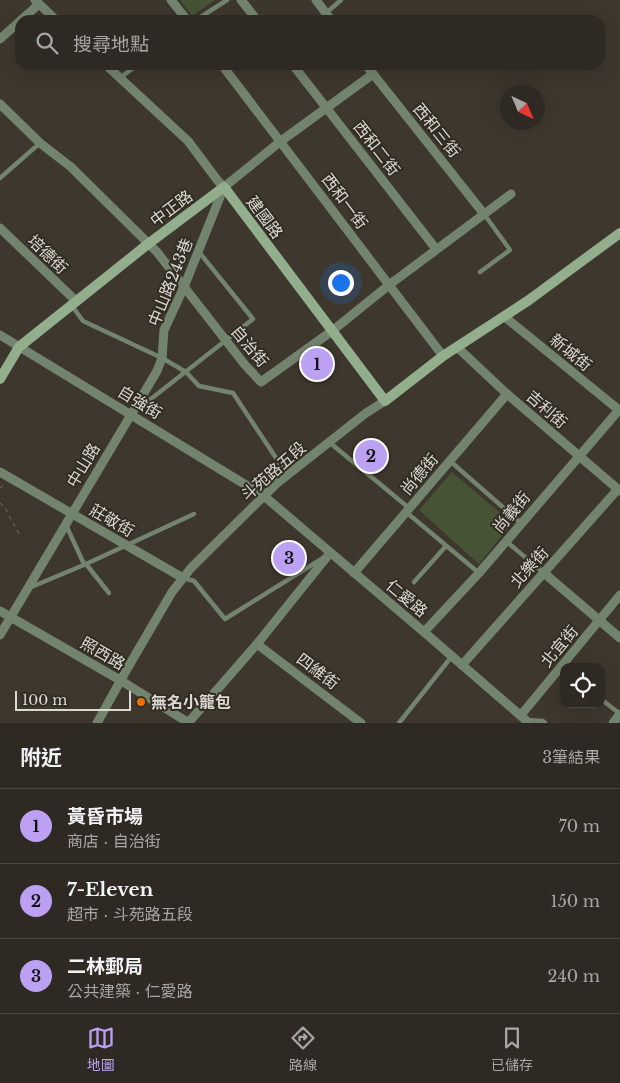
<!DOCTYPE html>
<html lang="zh-TW">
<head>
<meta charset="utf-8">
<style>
  :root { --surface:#2e2922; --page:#3a352f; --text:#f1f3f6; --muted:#a7a6a5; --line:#494540; --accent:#bca0f2 }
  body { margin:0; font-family:"Libre Baskerville","Noto Sans TC",serif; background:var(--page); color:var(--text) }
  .controls { position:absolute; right:15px; bottom:15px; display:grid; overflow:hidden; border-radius:10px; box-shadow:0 5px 20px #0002 }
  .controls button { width:45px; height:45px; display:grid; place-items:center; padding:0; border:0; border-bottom:1px solid var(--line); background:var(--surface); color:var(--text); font:25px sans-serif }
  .compass { position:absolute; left:500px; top:85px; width:45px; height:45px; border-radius:50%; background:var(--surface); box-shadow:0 5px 20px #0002; rotate:136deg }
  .scale { position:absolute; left:15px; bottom:12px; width:116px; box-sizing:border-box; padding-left:5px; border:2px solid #dcd9d3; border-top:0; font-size:14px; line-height:18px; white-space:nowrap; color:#dcd9d3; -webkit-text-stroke:4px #322d23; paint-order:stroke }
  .you { position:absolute; left:340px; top:282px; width:18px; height:18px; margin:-12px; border:4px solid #fff; border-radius:50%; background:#1a73e8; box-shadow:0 0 0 8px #1a73e833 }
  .badge { display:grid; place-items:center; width:32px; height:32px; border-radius:50%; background:var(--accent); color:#111; font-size:16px; font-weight:700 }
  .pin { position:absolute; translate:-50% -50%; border:2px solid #fff; box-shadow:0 1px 5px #0006 }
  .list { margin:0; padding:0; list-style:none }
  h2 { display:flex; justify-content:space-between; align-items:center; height:65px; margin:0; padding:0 20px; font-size:21px }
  h2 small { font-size:16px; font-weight:400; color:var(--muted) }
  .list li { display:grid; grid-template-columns:32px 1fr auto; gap:15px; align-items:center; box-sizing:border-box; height:75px; padding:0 20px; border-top:1px solid var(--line) }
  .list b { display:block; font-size:19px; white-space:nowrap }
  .list p { margin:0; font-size:16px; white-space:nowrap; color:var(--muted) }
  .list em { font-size:16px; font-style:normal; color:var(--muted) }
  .icon { flex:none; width:28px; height:28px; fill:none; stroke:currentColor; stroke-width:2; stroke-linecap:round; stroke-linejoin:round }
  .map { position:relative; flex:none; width:620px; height:723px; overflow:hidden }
  .search { position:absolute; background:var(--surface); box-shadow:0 5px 20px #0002; left:15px; right:15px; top:15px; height:55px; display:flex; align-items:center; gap:12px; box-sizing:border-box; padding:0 18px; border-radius:15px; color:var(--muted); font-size:19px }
  .sheet { height:290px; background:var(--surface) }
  nav { display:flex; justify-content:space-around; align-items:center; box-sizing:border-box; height:70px; border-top:1px solid var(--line); background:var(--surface); font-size:14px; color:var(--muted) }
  nav a { display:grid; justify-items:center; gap:2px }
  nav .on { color:var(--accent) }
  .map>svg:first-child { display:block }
</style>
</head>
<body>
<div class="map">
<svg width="620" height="723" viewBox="0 0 620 723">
  <rect width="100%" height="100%" fill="#3d372d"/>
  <g fill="#465435">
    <polygon points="180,0 215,0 192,16"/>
    <polygon points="452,472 512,523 479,564 419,510"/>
  </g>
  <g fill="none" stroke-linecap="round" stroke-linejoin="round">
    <g stroke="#79756c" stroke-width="1" stroke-dasharray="4 4" stroke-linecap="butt">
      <polyline points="0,488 5,484"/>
      <polyline points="0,503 5,508 19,534"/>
    </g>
    <g stroke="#73846e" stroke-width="4.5">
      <polyline points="326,13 341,0"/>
      <polyline points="196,20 227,0"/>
      <polyline points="120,78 137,65"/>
      <polyline points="0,178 40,143"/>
      <polyline points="480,272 510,250 484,214"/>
      <polyline points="72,306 83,321 162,358 186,372 199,386 233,393 280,464 288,475"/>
      <polyline points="138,409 253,319 199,252"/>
      <polyline points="329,442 409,508"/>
      <polyline points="450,461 521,523"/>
      <polyline points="406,512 479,573"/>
      <polyline points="66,525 83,562 86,564 109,593"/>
      <polyline points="507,542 544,573"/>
      <polyline points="183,578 194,581 225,619 323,558"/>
      <polyline points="414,582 446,546"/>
      <polyline points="29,588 86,564 194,514"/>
      <polyline points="601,699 620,714"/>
      <polyline points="527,720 543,721 545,723"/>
      <polyline points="399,723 452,656"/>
    </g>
    <g stroke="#73846e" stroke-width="9">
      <polyline points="35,0 56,20"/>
      <polyline points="171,0 187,20"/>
      <polyline points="241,0 257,20"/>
      <polyline points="316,0 331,20"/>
      <polyline points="21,20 39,4"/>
      <polyline points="0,39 20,21"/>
      <polyline points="106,65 188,141 218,181 224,187"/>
      <polyline points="222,65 443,356"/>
      <polyline points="293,65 436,249"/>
      <polyline points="366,65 484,214"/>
      <polyline points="0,104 40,143 71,167 157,252 245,365 261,382 332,331 389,285 511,194"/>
      <polyline points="0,228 76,301"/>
      <polyline points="0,335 264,496 424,632 529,723"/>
      <polyline points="457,347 507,394 620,491"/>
      <polyline points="0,472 183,578"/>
      <polyline points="354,573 507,394"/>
      <polyline points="544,573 620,638"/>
      <polyline points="0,611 120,680 189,723"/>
      <polyline points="424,632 479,573 619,410 505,317"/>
      <polyline points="0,635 157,371 162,358 164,330 184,287 224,187 281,141 373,74"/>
      <polyline points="257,644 361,723"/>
      <polyline points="462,665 618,489"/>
      <polyline points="521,715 620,595"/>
      <polyline points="97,723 127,669 172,592 191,568 276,484 366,413 385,401"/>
      <polyline points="188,723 257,644 330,553"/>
      <polyline points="613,723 620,714"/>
    </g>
    <polyline stroke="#93ae8c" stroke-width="10" points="0,379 19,347 148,244 224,187 385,401 443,356 529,300 620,233"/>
  </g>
  <circle fill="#e8710a" stroke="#322d23" stroke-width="2" cx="141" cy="702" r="5"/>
  <g text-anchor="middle" stroke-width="4" stroke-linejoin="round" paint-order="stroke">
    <g font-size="16" fill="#dcd9d3" stroke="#322d23">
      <text transform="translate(437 130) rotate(51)" y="6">西和三街</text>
      <text transform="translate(377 148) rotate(52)" y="6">西和二街</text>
      <text transform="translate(345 201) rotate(53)" y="6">西和一街</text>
      <text transform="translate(171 208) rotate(-37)" y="6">中正路</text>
      <text transform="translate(265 217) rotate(53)" y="6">建國路</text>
      <text transform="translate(48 254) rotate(44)" y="6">培德街</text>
      <text transform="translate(170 282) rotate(-68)" y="6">中山路243巷</text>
      <text transform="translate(250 346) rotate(50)" y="6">自治街</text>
      <text transform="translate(571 352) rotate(39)" y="6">新城街</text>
      <text transform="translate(140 402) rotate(31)" y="6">自強街</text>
      <text transform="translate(547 409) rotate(41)" y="6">吉利街</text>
      <text transform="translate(83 465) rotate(-59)" y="6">中山路</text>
      <text transform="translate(273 471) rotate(-41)" y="6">斗苑路五段</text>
      <text transform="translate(419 474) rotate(-50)" y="6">尚德街</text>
      <text transform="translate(511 512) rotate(-50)" y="6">尚義街</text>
      <text transform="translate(112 520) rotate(30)" y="6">莊敬街</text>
      <text transform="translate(529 567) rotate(-48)" y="6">北樂街</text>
      <text transform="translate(407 598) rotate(40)" y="6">仁愛路</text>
      <text transform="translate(559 646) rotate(-50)" y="6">北宜街</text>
      <text transform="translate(103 653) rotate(30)" y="6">照西路</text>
      <text transform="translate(318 671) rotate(37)" y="6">四維街</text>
    </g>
    <g font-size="16" font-weight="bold" fill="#dcd9d3" stroke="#322d23" text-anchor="start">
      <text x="151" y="708">無名小籠包</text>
    </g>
  </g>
</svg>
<div class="controls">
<button><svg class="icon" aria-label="locate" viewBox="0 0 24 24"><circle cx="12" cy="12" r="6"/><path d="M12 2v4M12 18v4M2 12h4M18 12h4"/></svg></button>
</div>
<svg class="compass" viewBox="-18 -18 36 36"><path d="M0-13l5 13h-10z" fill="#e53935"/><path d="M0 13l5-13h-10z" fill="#a7a6a5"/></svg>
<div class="scale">100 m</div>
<div class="you"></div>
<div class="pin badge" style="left:317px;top:364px">1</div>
<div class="pin badge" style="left:371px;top:456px">2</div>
<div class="pin badge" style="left:289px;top:558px">3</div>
<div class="search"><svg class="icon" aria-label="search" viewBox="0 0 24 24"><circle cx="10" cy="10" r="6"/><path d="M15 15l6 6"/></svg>搜尋地點</div>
</div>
<section class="sheet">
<h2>附近<small>3筆結果</small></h2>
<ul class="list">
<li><span class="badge">1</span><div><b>黃昏市場</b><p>商店 · 自治街</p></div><em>70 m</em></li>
<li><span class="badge">2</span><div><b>7-Eleven</b><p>超市 · 斗苑路五段</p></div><em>150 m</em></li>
<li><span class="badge">3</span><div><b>二林郵局</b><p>公共建築 · 仁愛路</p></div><em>240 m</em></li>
</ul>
</section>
<nav>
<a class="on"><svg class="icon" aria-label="map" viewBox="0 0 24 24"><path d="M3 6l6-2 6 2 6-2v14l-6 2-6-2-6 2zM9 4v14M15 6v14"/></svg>地圖</a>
<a><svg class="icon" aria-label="directions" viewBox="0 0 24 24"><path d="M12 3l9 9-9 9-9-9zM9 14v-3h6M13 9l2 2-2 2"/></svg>路線</a>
<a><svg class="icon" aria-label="saved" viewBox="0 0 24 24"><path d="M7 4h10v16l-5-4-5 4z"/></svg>已儲存</a>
</nav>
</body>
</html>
